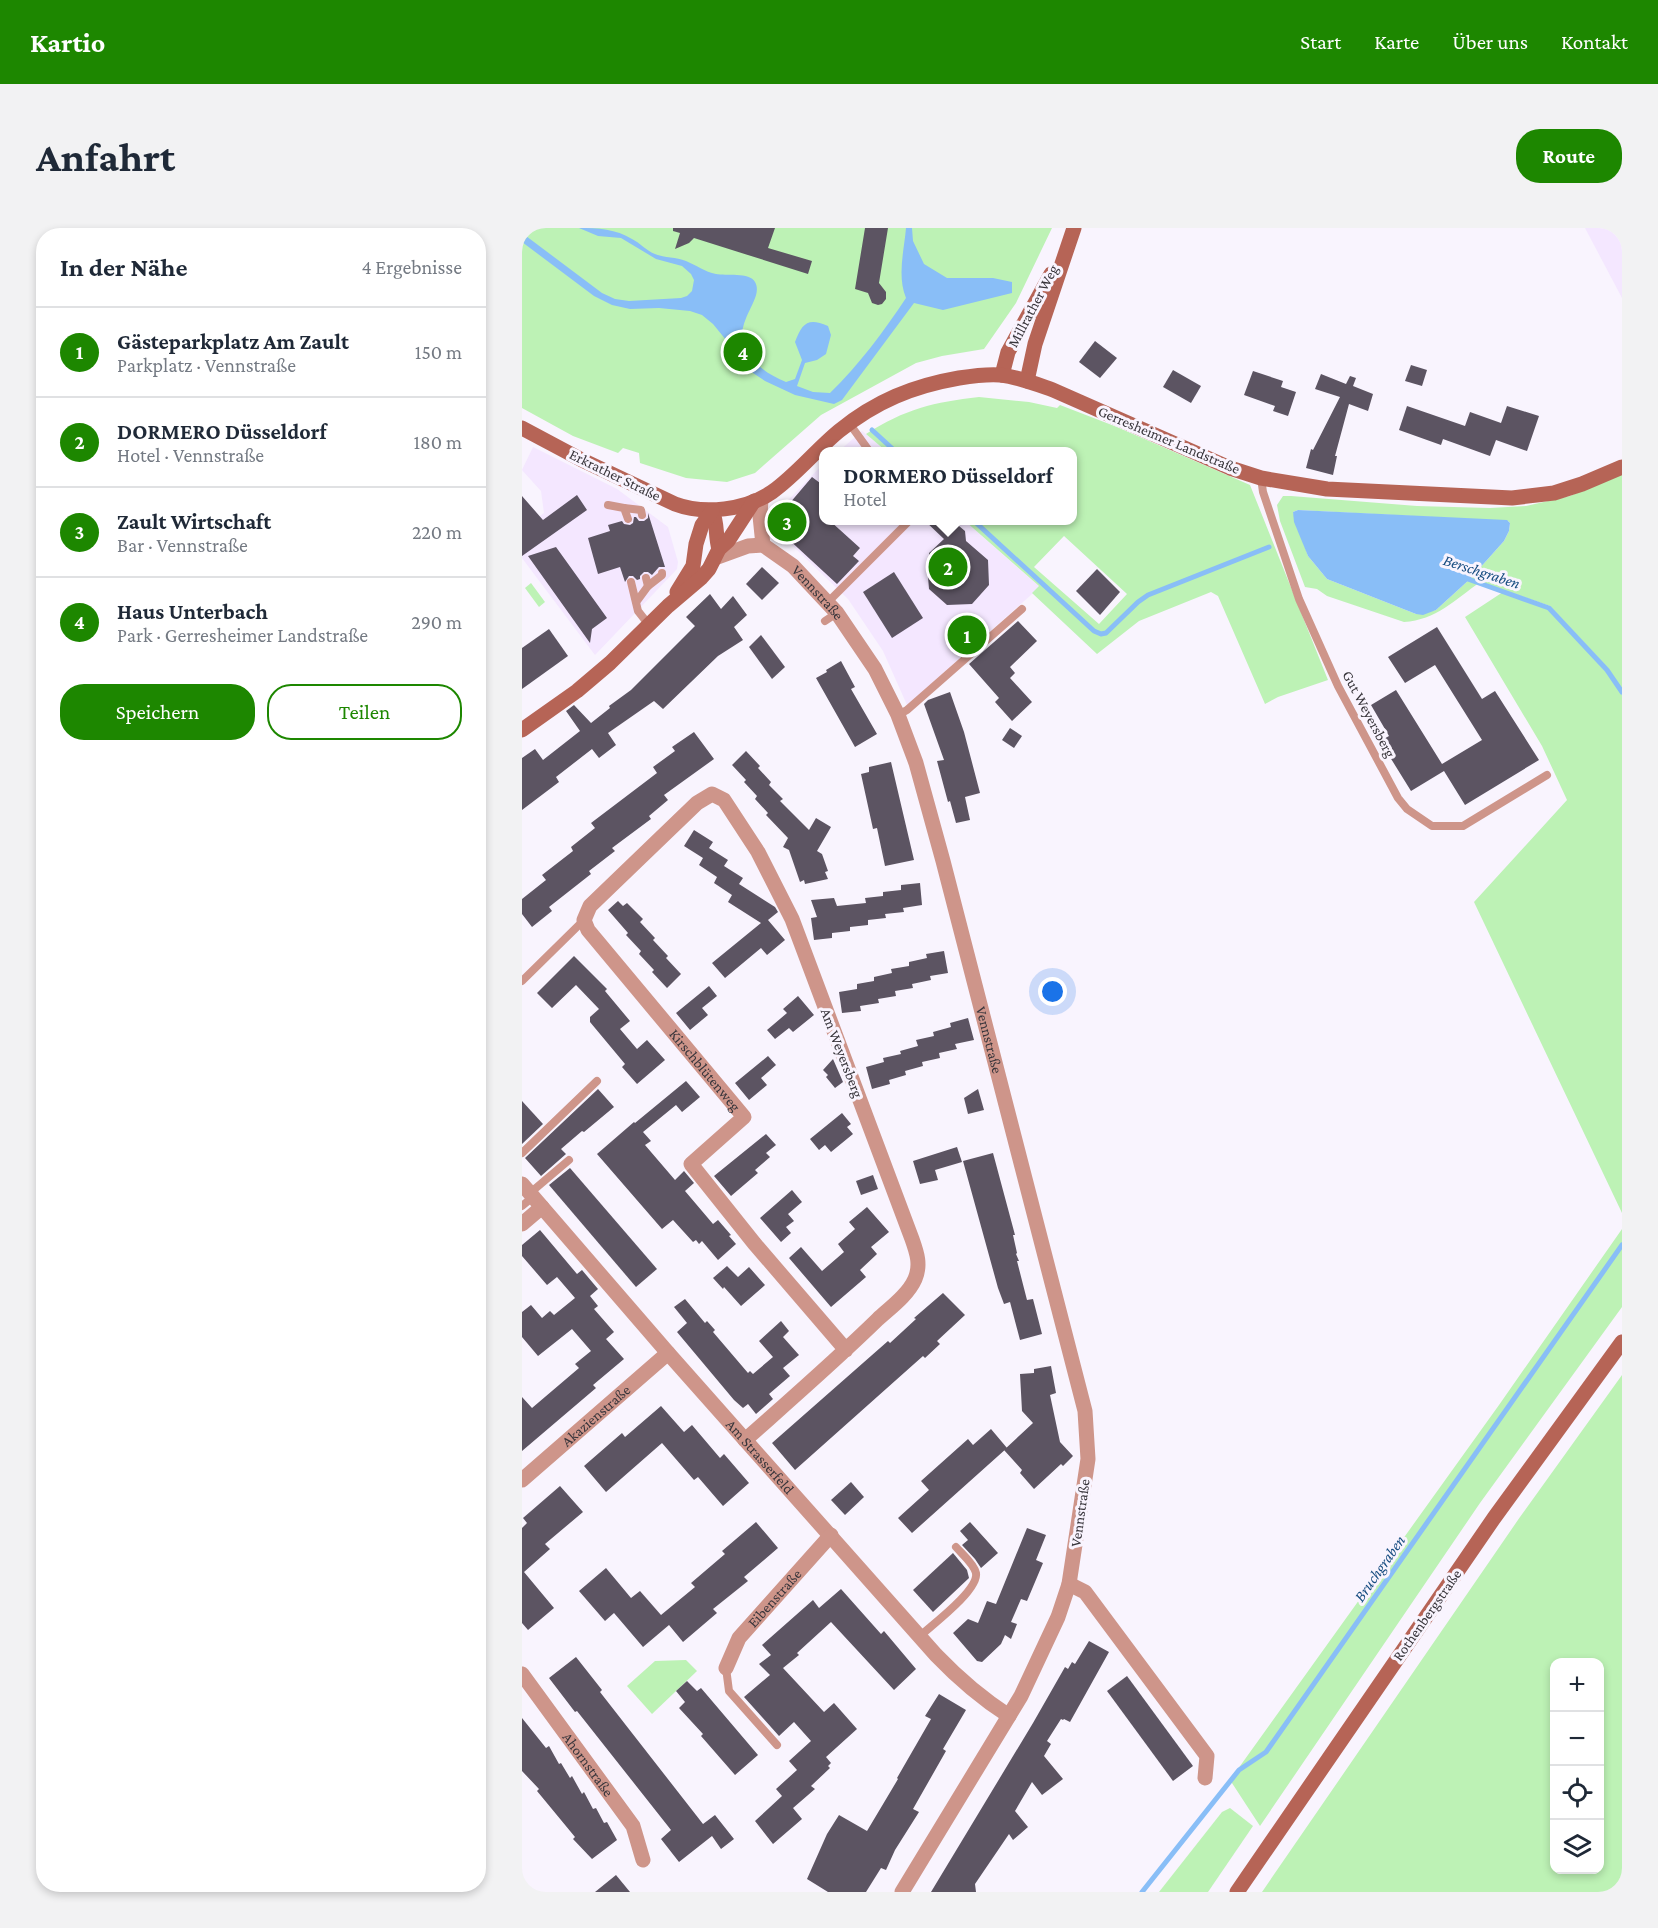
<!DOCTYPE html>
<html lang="de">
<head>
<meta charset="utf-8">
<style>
  :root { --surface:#fff; --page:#f2f2f3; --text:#1f2937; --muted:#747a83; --line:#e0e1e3; --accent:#1d8700 }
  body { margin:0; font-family:"Crimson Pro",serif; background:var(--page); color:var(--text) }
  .controls { position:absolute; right:18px; bottom:18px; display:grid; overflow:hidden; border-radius:12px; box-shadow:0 3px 9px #0003 }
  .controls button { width:54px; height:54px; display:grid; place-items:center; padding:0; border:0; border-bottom:2px solid var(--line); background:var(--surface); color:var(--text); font:30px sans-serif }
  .you { position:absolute; left:531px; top:764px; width:21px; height:21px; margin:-15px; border:4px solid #fff; border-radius:50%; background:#1a73e8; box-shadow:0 0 0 9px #1a73e833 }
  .badge { display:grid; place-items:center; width:39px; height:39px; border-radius:50%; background:var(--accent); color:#fff; font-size:20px; font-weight:700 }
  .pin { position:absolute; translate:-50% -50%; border:3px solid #fff; box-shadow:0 2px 6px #0006 }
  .popup { position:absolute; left:297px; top:219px; width:258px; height:78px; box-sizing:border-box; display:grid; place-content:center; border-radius:12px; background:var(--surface); filter:drop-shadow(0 2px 4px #0005); font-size:20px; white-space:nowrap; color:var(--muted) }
  .popup b { font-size:22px; color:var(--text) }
  .popup::after { content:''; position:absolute; left:50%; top:100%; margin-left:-12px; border:12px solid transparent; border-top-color:var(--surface) }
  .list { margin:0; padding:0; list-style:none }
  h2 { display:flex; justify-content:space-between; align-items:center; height:78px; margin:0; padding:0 24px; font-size:26px }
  h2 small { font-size:20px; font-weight:400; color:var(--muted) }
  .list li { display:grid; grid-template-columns:39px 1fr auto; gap:18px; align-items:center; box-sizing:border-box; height:90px; padding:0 24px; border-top:2px solid var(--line) }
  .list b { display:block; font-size:22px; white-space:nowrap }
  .list p { margin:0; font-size:20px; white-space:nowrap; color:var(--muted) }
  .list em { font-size:20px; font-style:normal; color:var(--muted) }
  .actions { display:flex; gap:12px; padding:18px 24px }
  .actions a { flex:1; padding:14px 0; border:2px solid var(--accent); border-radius:24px; text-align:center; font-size:21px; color:var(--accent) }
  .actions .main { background:var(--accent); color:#fff }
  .icon { flex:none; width:33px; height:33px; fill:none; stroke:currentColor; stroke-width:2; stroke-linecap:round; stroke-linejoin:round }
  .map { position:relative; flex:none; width:1100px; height:1664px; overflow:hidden; border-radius:24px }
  header { display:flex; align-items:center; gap:36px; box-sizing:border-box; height:84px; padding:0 30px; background:var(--accent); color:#fff }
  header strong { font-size:28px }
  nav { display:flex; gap:33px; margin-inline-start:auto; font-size:21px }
  .intro { display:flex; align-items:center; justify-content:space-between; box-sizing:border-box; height:144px; padding:0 36px }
  h1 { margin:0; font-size:42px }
  .button { padding:15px 27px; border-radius:24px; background:var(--accent); color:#fff; font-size:21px; font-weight:700 }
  main { display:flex; gap:36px; padding:0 36px }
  aside { flex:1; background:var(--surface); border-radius:24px; box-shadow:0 3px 9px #0003 }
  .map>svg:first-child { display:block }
</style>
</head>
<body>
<header>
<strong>Kartio</strong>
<nav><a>Start</a><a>Karte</a><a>Über uns</a><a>Kontakt</a></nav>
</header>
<div class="intro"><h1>Anfahrt</h1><a class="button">Route</a></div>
<main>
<aside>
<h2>In der Nähe<small>4 Ergebnisse</small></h2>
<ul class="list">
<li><span class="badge">1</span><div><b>Gästeparkplatz Am Zault</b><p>Parkplatz · Vennstraße</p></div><em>150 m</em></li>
<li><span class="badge">2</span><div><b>DORMERO Düsseldorf</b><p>Hotel · Vennstraße</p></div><em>180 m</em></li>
<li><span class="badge">3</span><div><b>Zault Wirtschaft</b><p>Bar · Vennstraße</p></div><em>220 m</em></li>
<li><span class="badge">4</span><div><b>Haus Unterbach</b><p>Park · Gerresheimer Landstraße</p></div><em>290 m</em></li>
</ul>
<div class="actions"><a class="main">Speichern</a><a>Teilen</a></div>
</aside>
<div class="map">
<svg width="1100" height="1664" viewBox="0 0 1100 1664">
  <rect width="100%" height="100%" fill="#f9f4fe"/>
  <g fill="#f4e7ff">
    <polygon points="1063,0 1100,0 1100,70"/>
    <polygon points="340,203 364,223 316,224"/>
    <polygon points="11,219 95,261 146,299 156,334 155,341 73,427 0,330 0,301 22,285 19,263 0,242"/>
    <polygon points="301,236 302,292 443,293 518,359 385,477 361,423 326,371 247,295 249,290"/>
  </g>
  <g fill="#bdf2b5" fill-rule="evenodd">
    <polygon points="0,0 530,0 494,75 462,121 420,128 394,135 299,187 233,245 205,254 164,250 118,235 117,225 101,220 96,225 51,208 0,180"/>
    <path d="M 457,169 L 507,174 L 535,180 L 538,177 L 595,199 L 728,257 L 806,452 L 756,469 L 743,476 L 696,368 L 689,364 L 617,393 L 575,426 L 510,365 L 517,358 L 443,293 L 550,292 L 550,224 L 364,223 L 344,206 C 383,181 412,174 457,169 ZM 542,308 L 605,366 L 577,396 L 512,339 Z"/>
    <path d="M 1100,246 L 1100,461 L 1086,440 L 1028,378 L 958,354 C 933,372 914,392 882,394 L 805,368 L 795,361 L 783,359 L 758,293 L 755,277 L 761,268 L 769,268 L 895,278 L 968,280 L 1004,278 L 1048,268 ZM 776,282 L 986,293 L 988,295 L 987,303 L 982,313 L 948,351 L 914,382 L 894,386 L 805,351 L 786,328 L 771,284 Z"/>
    <polygon points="9,355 23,374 17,379 3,360"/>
    <polygon points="981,364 1027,381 1084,444 1100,467 1100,985 952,674 1045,572 1020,518 943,389"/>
    <polygon points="1100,1001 1100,1079 958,1275 738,1598 708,1552 977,1177"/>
    <path d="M 1100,1147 L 1100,1664 L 740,1664 L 998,1289 ZM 1032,1434 L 1078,1434 L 1078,1642 L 1032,1642 Z"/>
    <polygon points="164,1432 175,1443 130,1486 105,1458 133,1433"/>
    <polygon points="708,1580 731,1598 686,1664 637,1664 700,1584"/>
  </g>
  <g fill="#89bef7">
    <path d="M 57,0 C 76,0 94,1 110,11 C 118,15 125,23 133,26 C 143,30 154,29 164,33 C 174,37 183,44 194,46 C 203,48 228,44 233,54 C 244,73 202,99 230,131 C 240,142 250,148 264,154 L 273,151 L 280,132 L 273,114 C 280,95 286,89 306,98 L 309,107 L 304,126 L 295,132 L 283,135 L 275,158 L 291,164 L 308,165 C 337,137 362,103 384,70 C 375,48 382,23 384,0 L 390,0 L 391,13 L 402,36 L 425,50 L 471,50 L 490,54 L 490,65 L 421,82 L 392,75 L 320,172 L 312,176 L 273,167 L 243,153 L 231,145 L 191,96 L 180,87 L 168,83 L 137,80 L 108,81 L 90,77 L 72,68 L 0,14 L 0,5 L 80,65 L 93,71 L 107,73 L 159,70 L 165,68 L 170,63 L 172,52 L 169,46 L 160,38 L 134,31 L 99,10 L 76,8 Z"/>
    <polygon points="776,282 985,292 988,295 987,303 982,313 948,351 914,382 901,387 894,386 805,351 786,328 772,294 771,284"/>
  </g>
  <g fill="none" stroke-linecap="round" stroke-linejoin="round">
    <g stroke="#89bef7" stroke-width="5">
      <polyline points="350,202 374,224"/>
      <polyline points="451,292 572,403 579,406 584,405 616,374 626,367 747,319"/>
      <polyline points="943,350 1027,380 1085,442 1100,464"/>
      <polyline points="620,1664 717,1542 744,1524 1100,1017"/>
    </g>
  </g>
  <g fill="#5c5462">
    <polygon points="151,0 253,0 246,20 290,33 286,46 172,10 167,15 153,21 158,5 151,3"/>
    <polygon points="343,0 366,0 357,55 364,64 364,71 360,76 356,77 350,75 346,65 333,61"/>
    <polygon points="573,113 595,130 578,150 557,134"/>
    <polygon points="889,137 905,142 900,158 883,153"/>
    <polygon points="651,142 679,158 669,175 641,159"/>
    <polygon points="731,143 761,153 759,159 774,164 766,188 751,183 753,178 722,167"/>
    <polygon points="799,146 824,156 828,148 834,150 831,158 851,166 846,183 827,176 813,228 815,228 811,247 784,240 789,221 791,222 818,169 793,161"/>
    <polygon points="885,178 943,198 948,184 979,195 985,178 1017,188 1005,223 974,212 968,228 921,211 919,217 877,202"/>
    <polygon points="290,249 302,258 302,292 307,292 338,320 331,328 337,333 315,356 250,296"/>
    <polygon points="55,267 65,282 0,328 0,268 21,292"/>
    <polygon points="126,285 143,339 137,339 130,347 126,344 122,344 118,348 118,351 115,352 111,348 107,348 103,354 98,339 76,346 66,310 88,303 86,297 100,293 102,296 108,297 111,295 112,289 114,289 117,293 122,293 126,290"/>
    <polygon points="402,292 428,292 429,298 437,298 443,303 444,313 466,332 467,357 450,376 425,377 407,361 405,336 407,333 407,325 422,311"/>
    <polygon points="34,319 85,390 70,401 68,415 6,328"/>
    <polygon points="240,339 257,355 240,372 224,356"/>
    <polygon points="575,341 598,364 578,387 554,363"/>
    <polygon points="372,344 401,390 370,410 341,364"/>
    <polygon points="188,366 199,381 211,368 225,387 212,399 221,412 196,428 141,481 132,473 86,505 94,517 77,530 70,521 34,549 37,554 0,582 0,530 13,521 21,532 58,503 44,483 52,477 69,495 88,480 87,478 109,462 173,398 164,389"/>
    <polygon points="496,393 515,413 488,439 493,445 488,450 510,474 490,493 473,474 477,470 447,436"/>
    <polygon points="915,399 960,471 973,463 1017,532 943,577 922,543 889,563 858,513 867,508 849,477 874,462 920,536 960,512 913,437 883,455 866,429"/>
    <polygon points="27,401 46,428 0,461 0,420"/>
    <polygon points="239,407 263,439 250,451 227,419"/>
    <polygon points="319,433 333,459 329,461 355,506 333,519 294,450 305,444 304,442"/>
    <polygon points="428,464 442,504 458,565 443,569 448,592 434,595 428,573 426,574 415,533 422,532 402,476 406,472"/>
    <polygon points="488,500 500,508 492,520 480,512"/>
    <polygon points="172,504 192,531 142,567 146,572 127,588 129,591 90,620 93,623 67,643 69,646 27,679 30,683 10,699 0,686 0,671 24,652 20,647 51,623 49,619 73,600 69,595 135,545 131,539 153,523 150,519"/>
    <polygon points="224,523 238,538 236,540 249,554 247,557 261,571 258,573 287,602 294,590 309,599 295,623 300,626 306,643 303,644 306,651 283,656 282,652 278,654 267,622 261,619 266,610 244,587 246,585 233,571 235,568 222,554 224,552 210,537"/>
    <polygon points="369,534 392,632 363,638 355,600 351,601 339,546 347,544 347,539"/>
    <polygon points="172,602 191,614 187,620 206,632 202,638 221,650 217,656 253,679 256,684 246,692 263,712 245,727 239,720 203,750 190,735 239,695 206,674 210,667 192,655 195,649 177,637 181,630 162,618"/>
    <polygon points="398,655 400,677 381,680 382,684 363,686 364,690 346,692 346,697 328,699 328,703 310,705 310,710 292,712 289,690 295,689 289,672 312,670 315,678 344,675 343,670 361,668 361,664 379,662 379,657"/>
    <polygon points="96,673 101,678 105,675 121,691 118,694 133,710 131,712 146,728 144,730 159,746 145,760 130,744 132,742 117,726 119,723 104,707 106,705 86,682"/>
    <polygon points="422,723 426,745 408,748 409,752 390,756 391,760 373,763 374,768 356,771 357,775 338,778 339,783 320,785 317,764 335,761 335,756 352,753 352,749 370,745 369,741 387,738 387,734 405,730 404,726"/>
    <polygon points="52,728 85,761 83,763 108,793 98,801 115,821 125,812 143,832 115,856 100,839 103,836 68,794 68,789 77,781 54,757 30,780 15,765"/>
    <polygon points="187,758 195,768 180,780 186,787 168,802 154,785"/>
    <polygon points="276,768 292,787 271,804 267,800 253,811 245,802 265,785 261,781"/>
    <polygon points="446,790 452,812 433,816 435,821 417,825 418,830 400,834 401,838 383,843 384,847 367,852 368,856 350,861 344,839 362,834 361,830 379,826 378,823 396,818 394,812 412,808 411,804 429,799 428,795"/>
    <polygon points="246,828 254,837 239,850 245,857 227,872 213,855"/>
    <polygon points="311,831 321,854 313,860 304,849 306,847 301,842"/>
    <polygon points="164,853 178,869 160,884 154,877 121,904 129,913 123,917 153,952 162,943 172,955 163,963 191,996 196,992 209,1007 207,1008 214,1016 196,1032 180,1013 177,1016 174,1012 171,1014 151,992 140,1001 75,926 112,894 113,895"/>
    <polygon points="76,861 92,879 62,904 60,903 39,921 44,926 19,948 3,930"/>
    <polygon points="456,861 462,882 446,886 442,870"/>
    <polygon points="0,873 21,896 0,916"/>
    <polygon points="320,885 329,896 325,899 331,906 309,924 303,917 297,922 288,911"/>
    <polygon points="244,906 254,917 244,925 248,929 233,942 236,945 209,968 192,948"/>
    <polygon points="435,919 440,934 413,942 416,952 398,956 391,933"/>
    <polygon points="471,925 493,1007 491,1007 495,1025 494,1026 497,1033 495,1033 505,1072 511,1071 520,1106 498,1112 488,1074 482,1076 476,1060 441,933"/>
    <polygon points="48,940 135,1041 114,1059 27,957"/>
    <polygon points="351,947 356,961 339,967 334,953"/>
    <polygon points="270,962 280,974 266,986 272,993 264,999 269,1005 259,1014 238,990"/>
    <polygon points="345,979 367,1004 349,1019 355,1026 338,1042 344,1049 309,1079 267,1030 279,1019 300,1043 322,1024 316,1016 333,1001 327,994"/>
    <polygon points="18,1002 55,1046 60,1042 76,1061 68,1068 76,1078 72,1081 92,1104 84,1111 102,1131 71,1157 74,1160 0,1223 0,1169 10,1180 57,1140 53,1136 69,1123 50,1101 16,1128 0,1109 0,1084 9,1077 20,1090 28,1083 32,1087 53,1070 35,1049 25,1057 0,1028 0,1017"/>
    <polygon points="205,1038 216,1049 227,1039 243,1057 219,1078 202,1059 201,1061 191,1050"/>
    <polygon points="421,1065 443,1087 415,1113 418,1116 403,1130 401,1128 273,1242 250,1215 366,1113 368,1115 394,1091 392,1090"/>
    <polygon points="163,1071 183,1095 185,1093 193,1102 191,1104 226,1145 228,1143 231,1146 251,1129 237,1113 259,1093 267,1103 261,1109 277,1127 261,1140 268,1148 247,1166 251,1171 234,1186 226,1176 221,1180 212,1172 155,1104 165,1095 152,1079"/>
    <polygon points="529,1138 534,1165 528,1167 538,1214 551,1228 541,1238 539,1236 512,1261 498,1245 500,1242 482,1222 511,1195 500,1183 498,1146 512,1145 512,1141"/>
    <polygon points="139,1178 162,1204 170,1197 198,1230 202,1226 227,1255 201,1278 176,1249 172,1252 140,1215 84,1264 62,1238 100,1205 103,1209"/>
    <polygon points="469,1201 485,1220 390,1305 376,1290 407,1262 399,1253 446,1211 451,1217"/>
    <polygon points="329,1254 342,1269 323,1287 309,1272"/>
    <polygon points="38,1258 61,1284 23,1316 28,1321 2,1344 32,1380 6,1402 0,1395 0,1300 5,1295 1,1290"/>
    <polygon points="234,1294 256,1320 222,1349 226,1353 191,1381 195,1385 161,1414 147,1397 121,1419 92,1385 83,1393 57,1363 84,1340 109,1370 118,1363 139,1387 173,1359 169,1355 203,1326 200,1323"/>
    <polygon points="448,1294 476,1325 459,1340 453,1331 440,1317 446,1312 438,1303"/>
    <polygon points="505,1300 524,1307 514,1332 521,1335 505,1373 499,1371 489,1394 495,1396 489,1411 483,1407 479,1416 460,1434 455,1433 431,1405 446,1391 456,1395 465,1373 474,1376"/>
    <polygon points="431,1325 445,1342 447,1350 411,1384 391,1362"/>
    <polygon points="319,1361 359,1406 362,1403 394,1441 372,1462 309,1394 275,1425 277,1427 261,1440 302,1484 312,1475 335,1501 304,1529 309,1535 306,1538 308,1540 289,1558 293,1561 271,1580 280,1591 251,1616 233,1593 260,1568 254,1561 275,1542 267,1533 289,1513 272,1494 257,1508 222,1469 248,1447 237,1436 249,1427 240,1417 291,1372 297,1380"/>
    <polygon points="567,1413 587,1424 548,1494 542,1491 541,1492 539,1491 525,1513 529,1516 522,1528 541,1551 520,1567 510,1554 493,1583 506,1599 491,1612 487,1606 453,1656 454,1664 409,1664 511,1495 543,1439 546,1441 550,1434 553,1436"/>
    <polygon points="54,1429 80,1462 78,1464 181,1596 193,1587 212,1611 199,1621 190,1608 157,1634 139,1611 149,1602 55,1483 53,1484 27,1450"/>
    <polygon points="605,1448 671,1538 651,1553 585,1463"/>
    <polygon points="165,1453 175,1463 179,1460 236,1527 213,1547 179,1508 181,1506 157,1480 163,1474 154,1463"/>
    <polygon points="417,1466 444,1482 421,1521 424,1523 391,1581 397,1584 373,1622 364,1642 359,1640 344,1664 306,1664 285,1651 305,1606 317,1587 345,1603 376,1551 375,1550 409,1491 403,1488"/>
    <polygon points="0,1490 24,1520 27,1518 37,1536 39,1535 48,1550 50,1548 60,1566 62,1564 71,1581 74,1580 82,1595 85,1594 95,1612 70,1631 51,1611 53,1609 15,1563 17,1561 0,1543"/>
    <polygon points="94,1647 108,1664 73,1664"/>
  </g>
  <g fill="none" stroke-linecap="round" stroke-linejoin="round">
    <g stroke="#ce958a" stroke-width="8">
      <polyline points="327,195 348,224"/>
      <polyline points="739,250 741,264 777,371 816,458 876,570 885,581 910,598 941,598 1025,547"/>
      <polyline points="86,277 102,280 106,291"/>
      <polyline points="102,280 119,282 120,287"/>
      <polyline points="109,354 116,383 127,397"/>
      <polyline points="126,358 140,347 140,345"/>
      <polyline points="115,373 126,358 124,350"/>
      <polyline points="306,374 388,292"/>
      <polyline points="303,393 315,385"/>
      <polyline points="376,487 385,482 500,381"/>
      <polyline points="0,753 62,692"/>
      <polyline points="0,925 75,853"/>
      <polyline points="8,965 47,932"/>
      <polyline points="0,978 11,969"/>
      <path d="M 398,1408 C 410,1397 457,1362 454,1345 C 452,1336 440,1326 434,1319"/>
      <polyline points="204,1440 207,1463 255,1517"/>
    </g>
    <g stroke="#ce958a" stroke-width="15">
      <polyline points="239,271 238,288 241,317"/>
      <path id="s1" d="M 193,330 L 226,318 L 241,317 L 271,338 L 315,385 L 353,441 L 376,487 L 394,535 L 421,633 L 563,1183 L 566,1231 L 547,1356 L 536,1389 L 499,1468 L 380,1664"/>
      <path id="s2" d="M 0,956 L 146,1125 L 414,1427 C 437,1451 459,1470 487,1488"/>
      <polyline points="0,996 20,979"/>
      <path id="s3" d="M 223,1212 C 268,1172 313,1133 356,1091 C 368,1080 386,1067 393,1051 C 399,1037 395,1025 390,1011 L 270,691 L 236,624 L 202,572 L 190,566 L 175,575 L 68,678 L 62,692 L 66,702 L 222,889 L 169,936 L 232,1015 L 324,1122"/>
      <path id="s4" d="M 0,1252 L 146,1125"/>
      <polyline points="547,1356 563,1364 685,1528 683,1550"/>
      <path id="s5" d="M 204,1440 L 217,1410 L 309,1307"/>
      <path id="s6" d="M 0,1446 L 111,1598 L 121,1632"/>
    </g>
    <g stroke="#b66456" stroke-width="15">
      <polyline points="480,147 486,124 529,46"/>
      <polyline points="505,153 513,116 552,0"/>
      <path d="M 0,200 L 60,232 L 153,276 C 182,287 224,282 250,264 C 273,248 295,221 317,203 C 354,173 391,158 437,150 C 450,148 465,146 478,147 C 497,149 514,156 531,162 L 708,240 L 739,250 L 805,261 L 990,270 L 1032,265 L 1060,256 L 1100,239"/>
      <path d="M 190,283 C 196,295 193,308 197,321"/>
      <polyline points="155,364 171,338 174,316 180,297 190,283"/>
      <polyline points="0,502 55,463 88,435 146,378 179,350 187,341 197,321 206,313 232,273"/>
      <polyline points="715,1664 972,1290 1100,1114"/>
    </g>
  </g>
  <g text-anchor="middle" stroke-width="6" stroke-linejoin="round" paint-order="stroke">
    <g font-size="15" fill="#38353b" stroke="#f9f4fe">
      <text transform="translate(511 78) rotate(-62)" y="5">Millrather Weg</text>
      <text transform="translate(647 212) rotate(23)" y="5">Gerresheimer Landstraße</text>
      <text transform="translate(93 247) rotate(26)" y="5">Erkrather Straße</text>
      <text dy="5" stroke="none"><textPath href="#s1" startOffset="123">Vennstraße</textPath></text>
      <text transform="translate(847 486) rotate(62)" y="5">Gut Weyersberg</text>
      <text dy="5" stroke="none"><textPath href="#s1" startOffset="608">Vennstraße</textPath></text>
      <text transform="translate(320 825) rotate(69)" y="5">Am Weyersberg</text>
      <text dy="5" stroke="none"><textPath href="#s3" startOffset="1143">Kirschblütenweg</textPath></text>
      <text dy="5" stroke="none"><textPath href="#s4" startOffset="98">Akazienstraße</textPath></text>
      <text dy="5" stroke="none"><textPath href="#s2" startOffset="362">Am Strasserfeld</textPath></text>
      <text transform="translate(558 1285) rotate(-82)" y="5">Vennstraße</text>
      <text dy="5" stroke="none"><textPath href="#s5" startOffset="86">Eibenstraße</textPath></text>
      <text transform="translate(905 1387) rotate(-55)" y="5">Rothenbergstraße</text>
      <text dy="5" stroke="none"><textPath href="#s6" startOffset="112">Ahornstraße</textPath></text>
    </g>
    <g font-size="16" font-style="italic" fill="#174d81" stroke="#f9f4fe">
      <text transform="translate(960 343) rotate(18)" y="6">Berschgraben</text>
      <text transform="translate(857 1340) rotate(-55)" y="6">Bruchgraben</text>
    </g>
  </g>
</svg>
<div class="controls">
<button>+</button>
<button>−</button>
<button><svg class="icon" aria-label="locate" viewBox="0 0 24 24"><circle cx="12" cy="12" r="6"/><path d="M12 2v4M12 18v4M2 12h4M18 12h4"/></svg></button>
<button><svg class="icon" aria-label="layers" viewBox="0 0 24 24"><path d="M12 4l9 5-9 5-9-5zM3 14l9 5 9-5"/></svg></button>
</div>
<div class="you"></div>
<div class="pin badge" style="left:445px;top:407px">1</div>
<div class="pin badge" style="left:426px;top:339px">2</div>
<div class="popup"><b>DORMERO Düsseldorf</b>Hotel</div>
<div class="pin badge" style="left:265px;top:294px">3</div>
<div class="pin badge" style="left:221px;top:124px">4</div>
</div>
</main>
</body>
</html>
